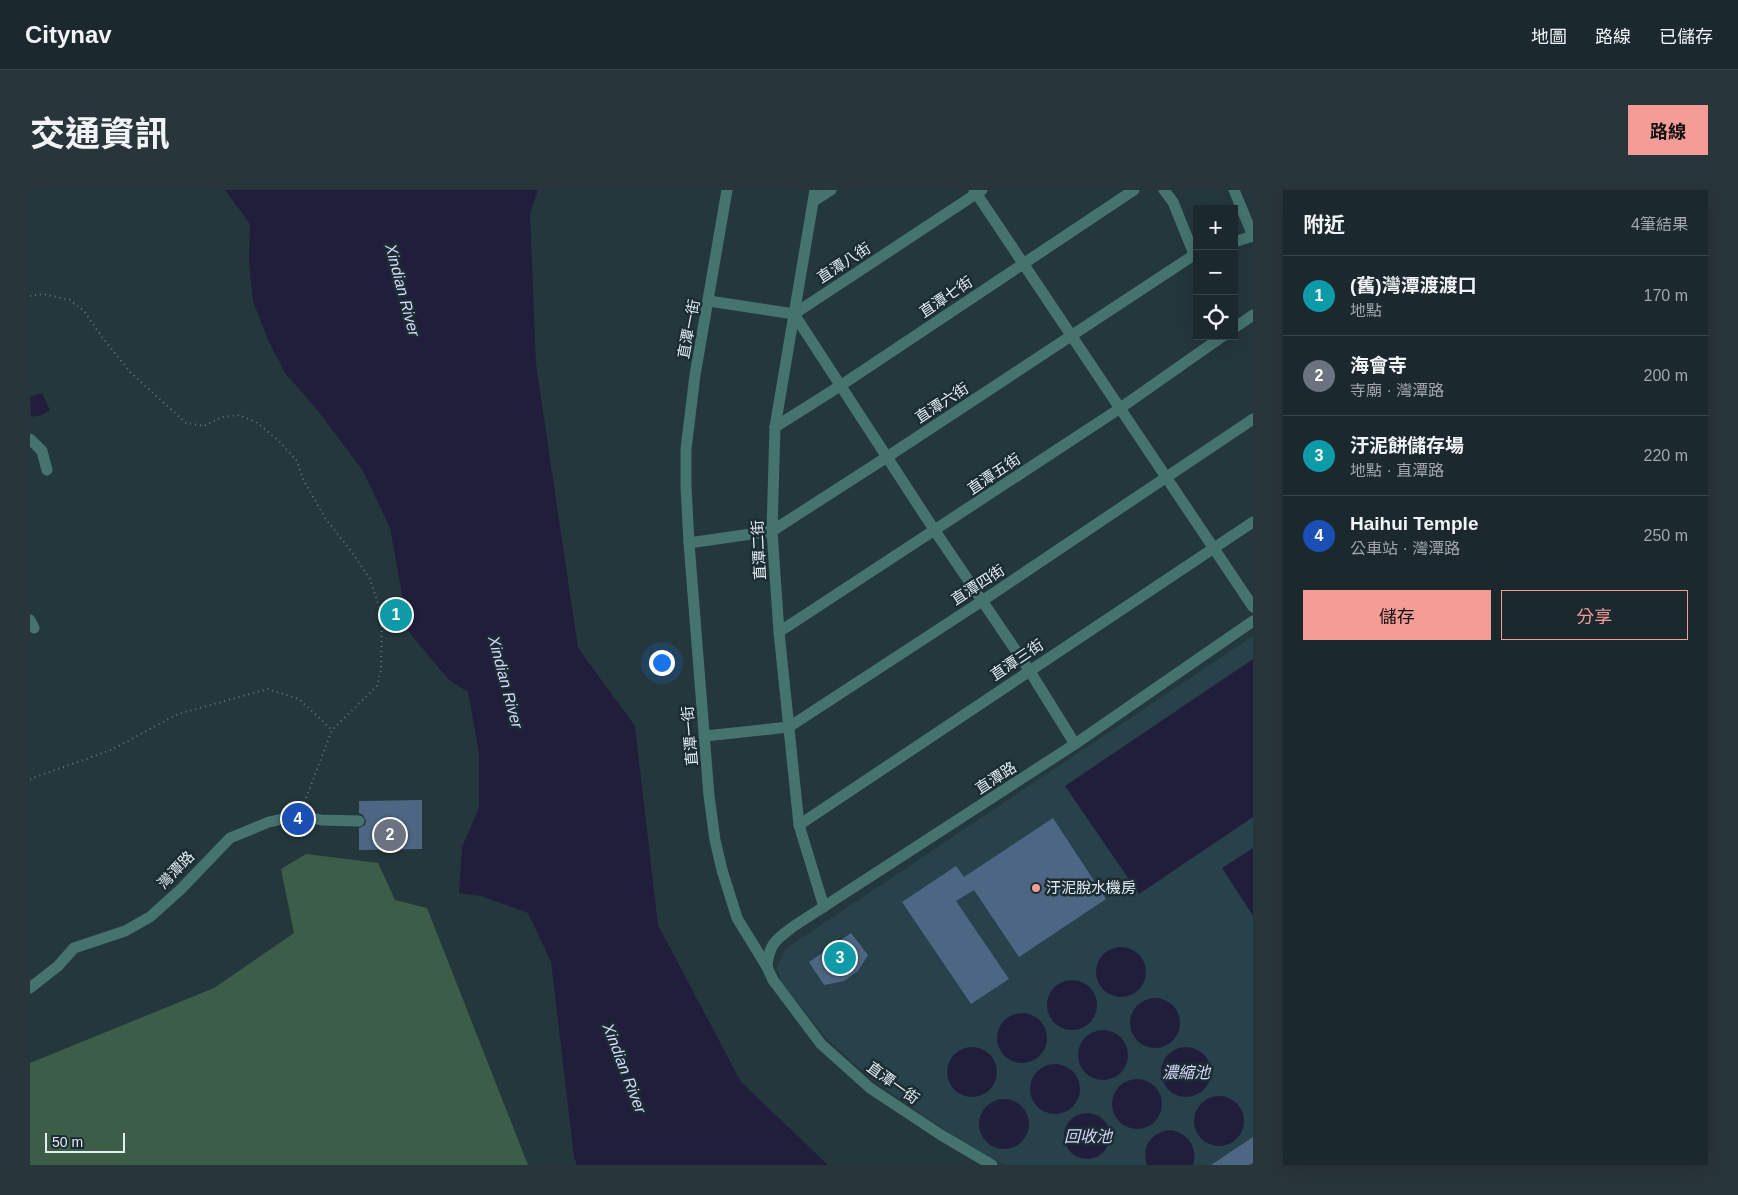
<!DOCTYPE html>
<html lang="zh-TW">
<head>
<meta charset="utf-8">
<style>
  :root { --surface:#1b292e; --page:#28353a; --text:#f1f3f6; --muted:#a0a6aa; --line:#39454a; --accent:#f59c96 }
  body { margin:0; font-family:Arial,"Noto Sans TC",sans-serif; background:var(--page); color:var(--text) }
  .controls { position:absolute; right:15px; top:15px; display:grid; overflow:hidden; border-radius:0px; box-shadow:0 5px 20px #0002 }
  .controls button { width:45px; height:45px; display:grid; place-items:center; padding:0; border:0; border-bottom:1px solid var(--line); background:var(--surface); color:var(--text); font:25px sans-serif }
  .scale { position:absolute; left:15px; bottom:12px; width:80px; box-sizing:border-box; padding-left:5px; border:2px solid #e2edf1; border-top:0; font-size:14px; line-height:18px; white-space:nowrap; color:#e2edf1; -webkit-text-stroke:4px #1b2d33; paint-order:stroke }
  .you { position:absolute; left:631px; top:472px; width:18px; height:18px; margin:-12px; border:4px solid #fff; border-radius:50%; background:#1a73e8; box-shadow:0 0 0 8px #1a73e833 }
  .badge { display:grid; place-items:center; width:32px; height:32px; border-radius:50%; background:var(--accent); color:#fff; font-size:16px; font-weight:700 }
  .pin { position:absolute; translate:-50% -50%; border:2px solid #fff; box-shadow:0 1px 5px #0006 }
  .list { margin:0; padding:0; list-style:none }
  h2 { display:flex; justify-content:space-between; align-items:center; height:65px; margin:0; padding:0 20px; font-size:21px }
  h2 small { font-size:16px; font-weight:400; color:var(--muted) }
  .list li { display:grid; grid-template-columns:32px 1fr auto; gap:15px; align-items:center; box-sizing:border-box; height:80px; padding:0 20px; border-top:1px solid var(--line) }
  .list b { display:block; font-size:19px; white-space:nowrap }
  .list p { margin:0; font-size:16px; white-space:nowrap; color:var(--muted) }
  .list em { font-size:16px; font-style:normal; color:var(--muted) }
  .actions { display:flex; gap:10px; padding:15px 20px }
  .actions a { flex:1; padding:11px 0; border:1px solid var(--accent); border-radius:0px; text-align:center; font-size:18px; color:var(--accent) }
  .actions .main { background:var(--accent); color:#111 }
  .icon { flex:none; width:28px; height:28px; fill:none; stroke:currentColor; stroke-width:2; stroke-linecap:round; stroke-linejoin:round }
  .map { position:relative; flex:none; width:1223px; height:975px; overflow:hidden; border-radius:0px }
  header { display:flex; align-items:center; gap:30px; box-sizing:border-box; height:70px; padding:0 25px; background:var(--surface); border-bottom:1px solid var(--line) }
  header strong { font-size:24px }
  nav { display:flex; gap:28px; margin-inline-start:auto; font-size:18px }
  .intro { display:flex; align-items:center; justify-content:space-between; box-sizing:border-box; height:120px; padding:0 30px }
  h1 { margin:0; font-size:35px }
  .button { padding:12px 22px; border-radius:0px; background:var(--accent); color:#111; font-size:18px; font-weight:700 }
  main { display:flex; gap:30px; padding:0 30px }
  aside { flex:1; background:var(--surface); border-radius:0px; box-shadow:0 5px 20px #0002 }
  .map>svg:first-child { display:block }
</style>
</head>
<body>
<header>
<strong>Citynav</strong>
<nav><a>地圖</a><a>路線</a><a>已儲存</a></nav>
</header>
<div class="intro"><h1>交通資訊</h1><a class="button">路線</a></div>
<main>
<div class="map">
<svg width="1223" height="975" viewBox="0 0 1223 975">
  <rect width="100%" height="100%" fill="#24373d"/>
  <polygon fill="#27424a" points="1223,446 1223,975 974,975 931,951 846,893 798,850 752,794 747,778 755,759"/>
  <polygon fill="#3c5e48" points="276,664 348,673 365,710 397,718 498,975 0,975 0,873 184,798 264,743 251,679"/>
  <g fill="#211e3c">
    <polygon points="195,0 508,0 500,24 506,174 548,458 605,536 628,735 711,892 798,975 547,975 544,967 521,772 498,723 451,706 429,703 432,657 449,618 449,563 438,502 419,490 379,442 360,338 333,281 289,222 255,183 238,150 223,111 219,72 220,34"/>
    <polygon points="12,203 20,220 12,225 1,227 0,207"/>
    <polygon points="1223,469 1223,627 1109,704 1035,596"/>
    <polygon points="1223,658 1223,726 1192,678"/>
    <circle cx="1091" cy="782" r="25"/>
    <circle cx="1042" cy="815" r="25"/>
    <circle cx="1125" cy="833" r="25"/>
    <circle cx="992" cy="848" r="25"/>
    <circle cx="1073" cy="865" r="25"/>
    <circle cx="1156" cy="882" r="25"/>
    <circle cx="942" cy="882" r="25"/>
    <circle cx="1025" cy="899" r="25"/>
    <circle cx="1107" cy="914" r="25"/>
    <circle cx="1189" cy="931" r="25"/>
    <circle cx="974" cy="934" r="25"/>
    <circle cx="1057" cy="946" r="23"/>
    <path d="M 1140,940 C 1158,943 1168,957 1163,975 L 1117,975 C 1111,956 1121,943 1140,940 Z"/>
  </g>
  <g fill="#4d6683">
    <polygon points="392,610 392,659 329,660 329,638 335,635 336,631 333,625 329,623 329,611"/>
    <polygon points="1023,628 1076,709 989,767 944,700 926,711 979,789 941,814 872,712 926,676 934,687"/>
    <polygon points="821,743 838,765 828,781 814,791 794,795 779,772"/>
    <polygon points="1223,947 1223,973 1219,975 1181,975"/>
  </g>
  <g fill="none" stroke-linecap="round" stroke-linejoin="round">
    <g stroke="#65757a" stroke-width="2" stroke-dasharray="1 4" stroke-linecap="butt">
      <polyline points="0,106 13,104 40,110 54,121 72,147 100,182 156,233 174,236 192,227 209,225 226,232 249,251 267,271 273,289 295,328 321,361 340,389 352,426 351,480 347,496 302,540 273,616"/>
      <polyline points="0,589 81,560 148,524 238,499 269,509 302,540"/>
    </g>
    <g stroke="#45746f" stroke-width="11">
      <polyline points="697,0 665,185 656,259 656,296 659,353 679,606 685,650 692,680 707,728 737,777 743,790 791,854 840,898 911,945 962,975"/>
      <polyline points="785,0 745,237 742,341 749,442 769,635 794,717"/>
      <polyline points="944,0 1223,417"/>
      <polyline points="1134,0 1143,12 1164,64"/>
      <polyline points="1204,0 1223,46"/>
      <polyline points="784,11 801,0"/>
      <polyline points="1204,52 1223,46"/>
      <polyline points="679,111 764,124 952,0"/>
      <polyline points="764,124 905,341 999,480 1045,554"/>
      <polyline points="1204,138 1223,125"/>
      <polyline points="745,237 810,196 1104,0"/>
      <polyline points="0,249 12,261 17,280"/>
      <polyline points="659,353 742,341 857,267 1167,63"/>
      <polyline points="0,430 4,438"/>
      <polyline points="749,442 1089,219 1193,146"/>
      <polyline points="675,546 759,537 952,411 1223,229"/>
      <polyline points="769,635 1223,332"/>
      <path d="M 737,777 C 739,753 746,750 764,736 L 1045,554 L 1223,431"/>
      <polyline points="0,798 28,776 44,758 95,741 120,727 151,699 200,648 239,632 270,625 291,630 329,631"/>
    </g>
  </g>
  <circle fill="#f59c96" stroke="#1b2d33" stroke-width="2" cx="1006" cy="698" r="5"/>
  <g text-anchor="middle" stroke-width="5" stroke-linejoin="round" paint-order="stroke">
    <g font-size="15" fill="#e2edf1" stroke="#1b2d33">
      <text transform="translate(814 73) rotate(-33)" y="5">直潭八街</text>
      <text transform="translate(916 107) rotate(-34)" y="5">直潭七街</text>
      <text transform="translate(659 139) rotate(-79)" y="5">直潭一街</text>
      <text transform="translate(912 213) rotate(-33)" y="5">直潭六街</text>
      <text transform="translate(964 284) rotate(-34)" y="5">直潭五街</text>
      <text transform="translate(729 360) rotate(-93)" y="5">直潭二街</text>
      <text transform="translate(948 395) rotate(-33)" y="5">直潭四街</text>
      <text transform="translate(987 470) rotate(-34)" y="5">直潭三街</text>
      <text transform="translate(660 546) rotate(-95)" y="5">直潭一街</text>
      <text transform="translate(966 588) rotate(-33)" y="5">直潭路</text>
      <text transform="translate(146 680) rotate(-46)" y="5">灣潭路</text>
      <text transform="translate(863 893) rotate(36)" y="5">直潭一街</text>
    </g>
    <g font-size="15" fill="#e2edf1" stroke="#1b2d33" text-anchor="start">
      <text x="1016" y="703">汙泥脫水機房</text>
    </g>
    <g font-size="16" font-style="italic" fill="#d8d7fd" stroke="#1b2d33">
      <text transform="translate(373 100) rotate(75)" y="6">Xindian River</text>
      <text transform="translate(476 492) rotate(75)" y="6">Xindian River</text>
      <text transform="translate(595 878) rotate(69)" y="6">Xindian River</text>
      <text x="1156" y="888">濃縮池</text>
      <text x="1058" y="952">回收池</text>
    </g>
  </g>
</svg>
<div class="controls">
<button>+</button>
<button>−</button>
<button><svg class="icon" aria-label="locate" viewBox="0 0 24 24"><circle cx="12" cy="12" r="6"/><path d="M12 2v4M12 18v4M2 12h4M18 12h4"/></svg></button>
</div>
<div class="scale">50 m</div>
<div class="you"></div>
<div class="pin badge" style="left:366px;top:425px;background:#0f9aa8">1</div>
<div class="pin badge" style="left:360px;top:645px;background:#6b7280">2</div>
<div class="pin badge" style="left:810px;top:768px;background:#0f9aa8">3</div>
<div class="pin badge" style="left:268px;top:629px;background:#1a4fb4">4</div>
</div>
<aside>
<h2>附近<small>4筆結果</small></h2>
<ul class="list">
<li><span class="badge" style="background:#0f9aa8">1</span><div><b>(舊)灣潭渡渡口</b><p>地點</p></div><em>170 m</em></li>
<li><span class="badge" style="background:#6b7280">2</span><div><b>海會寺</b><p>寺廟 · 灣潭路</p></div><em>200 m</em></li>
<li><span class="badge" style="background:#0f9aa8">3</span><div><b>汙泥餅儲存場</b><p>地點 · 直潭路</p></div><em>220 m</em></li>
<li><span class="badge" style="background:#1a4fb4">4</span><div><b>Haihui Temple</b><p>公車站 · 灣潭路</p></div><em>250 m</em></li>
</ul>
<div class="actions"><a class="main">儲存</a><a>分享</a></div>
</aside>
</main>
</body>
</html>
